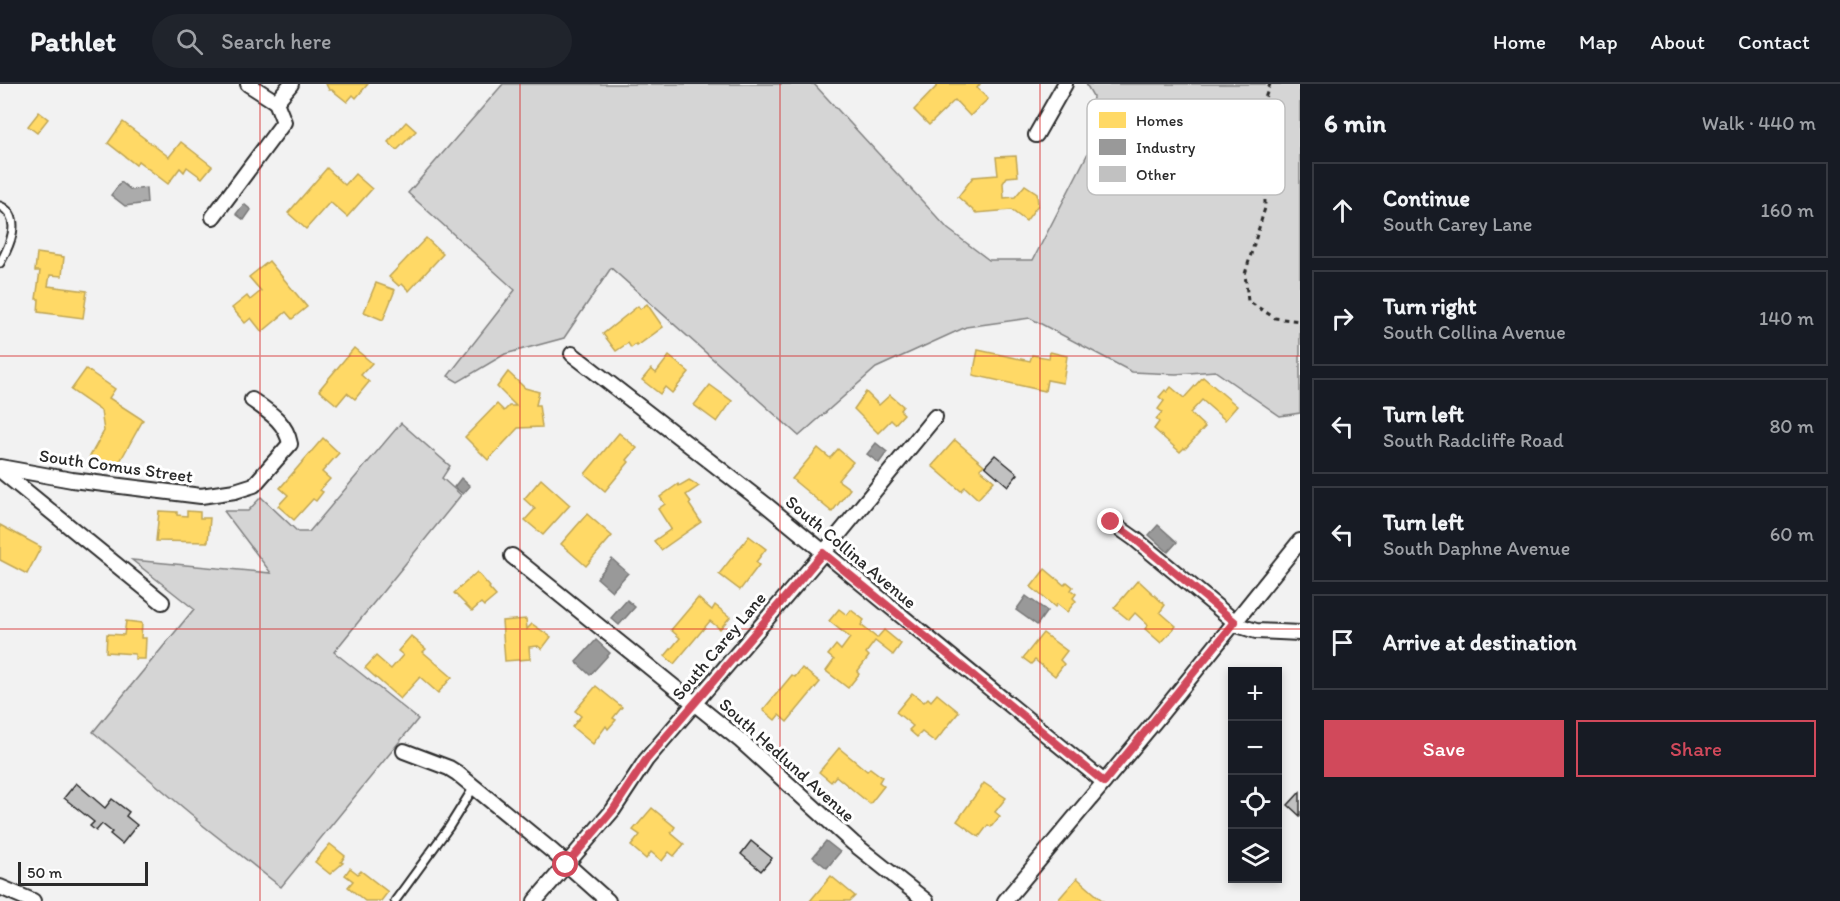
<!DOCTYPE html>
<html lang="en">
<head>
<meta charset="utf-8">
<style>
  :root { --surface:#171b24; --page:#20242c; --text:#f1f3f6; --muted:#9ea1a6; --line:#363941; --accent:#d1495b }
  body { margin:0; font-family:Itim,sans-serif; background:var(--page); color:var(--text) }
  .controls { position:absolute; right:18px; bottom:18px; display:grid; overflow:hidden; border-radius:0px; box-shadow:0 3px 9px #0003 }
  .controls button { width:54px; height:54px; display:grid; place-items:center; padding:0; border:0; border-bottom:2px solid var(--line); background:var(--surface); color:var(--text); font:30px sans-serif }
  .scale { position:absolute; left:18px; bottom:15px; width:130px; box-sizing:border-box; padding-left:6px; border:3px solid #2b2b2b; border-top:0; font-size:16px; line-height:21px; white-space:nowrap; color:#2b2b2b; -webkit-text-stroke:4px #fff; paint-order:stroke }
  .stop { position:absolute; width:18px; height:18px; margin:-14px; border:4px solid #d1495b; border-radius:50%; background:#fff }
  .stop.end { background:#d1495b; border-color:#fff; box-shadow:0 2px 6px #0008 }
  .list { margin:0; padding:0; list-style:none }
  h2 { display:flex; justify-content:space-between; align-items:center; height:78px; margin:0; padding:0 24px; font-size:26px }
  h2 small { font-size:20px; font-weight:400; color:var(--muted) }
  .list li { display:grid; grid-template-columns:39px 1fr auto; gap:18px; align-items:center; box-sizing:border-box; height:96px; margin:0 12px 12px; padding:0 12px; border:2px solid var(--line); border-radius:0px }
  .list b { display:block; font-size:22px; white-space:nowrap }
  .list p { margin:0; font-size:20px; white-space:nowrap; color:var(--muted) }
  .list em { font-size:20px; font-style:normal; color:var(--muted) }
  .actions { display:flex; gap:12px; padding:18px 24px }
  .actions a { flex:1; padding:14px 0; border:2px solid var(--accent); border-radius:0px; text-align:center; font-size:21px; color:var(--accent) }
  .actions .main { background:var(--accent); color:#fff }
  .icon { flex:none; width:33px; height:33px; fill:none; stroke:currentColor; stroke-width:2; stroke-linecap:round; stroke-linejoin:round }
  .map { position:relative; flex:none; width:1300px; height:817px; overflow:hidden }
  header { display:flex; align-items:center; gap:36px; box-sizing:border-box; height:84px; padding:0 30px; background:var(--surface); border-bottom:2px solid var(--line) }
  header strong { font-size:28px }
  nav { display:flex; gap:33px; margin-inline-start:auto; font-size:21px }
  .search { width:420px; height:54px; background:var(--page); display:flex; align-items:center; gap:15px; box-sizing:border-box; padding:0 21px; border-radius:33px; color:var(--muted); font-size:22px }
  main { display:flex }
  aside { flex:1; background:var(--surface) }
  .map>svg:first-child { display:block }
</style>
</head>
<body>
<header>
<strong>Pathlet</strong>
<div class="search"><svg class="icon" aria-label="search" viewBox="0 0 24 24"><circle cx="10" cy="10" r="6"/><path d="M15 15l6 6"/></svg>Search here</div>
<nav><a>Home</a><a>Map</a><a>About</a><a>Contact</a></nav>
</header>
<main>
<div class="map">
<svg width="1300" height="817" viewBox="0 0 1300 817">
  <rect width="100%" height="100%" fill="#f2f2f2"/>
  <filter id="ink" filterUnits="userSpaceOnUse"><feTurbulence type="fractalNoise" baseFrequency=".0167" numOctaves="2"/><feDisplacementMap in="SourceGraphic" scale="12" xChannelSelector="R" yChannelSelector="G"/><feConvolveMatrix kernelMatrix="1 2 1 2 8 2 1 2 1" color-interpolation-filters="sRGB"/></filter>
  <g filter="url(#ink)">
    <g fill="#d5d5d5" stroke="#808080" stroke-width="1.5">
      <polygon points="503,0 814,0 948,145 989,176 1033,176 1089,67 1093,12 1086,0 1300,0 1300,329 1280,332 1215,287 1176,290 1132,288 1030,234 966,243 876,284 799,352 611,184 564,254 505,270 458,298 448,292 515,206 408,109"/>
      <polygon points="401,339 450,382 442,394 461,411 334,568 418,635 281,803 196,736 197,735 93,648 194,525 132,476 271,489 224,427 248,427 261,413 298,448 309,448"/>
    </g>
    <polygon fill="#ababab" stroke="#787878" stroke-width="1.5" points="121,98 131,106 146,104 147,119 125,122 111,111"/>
    <g fill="#ffd966" stroke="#bfa554" stroke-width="1.5">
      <polygon points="326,0 368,0 356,14 353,11 347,18 332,6 329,6"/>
      <polygon points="939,0 980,0 977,4 988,15 970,32 955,16 929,41 914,26"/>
      <polygon points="39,28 48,35 37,49 28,42"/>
      <polygon points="123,38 169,73 181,58 212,82 202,94 187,83 184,88 180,84 168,100 138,77 136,81 108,59"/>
      <polygon points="406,38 416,47 397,66 388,58"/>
      <polygon points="1016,72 1018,92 1007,93 1003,99 1004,114 1015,113 1025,101 1037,109 1038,121 1026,137 1011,126 976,129 958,113 973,93 998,91 996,73"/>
      <polygon points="327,84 345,101 355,90 372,105 347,133 330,118 306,145 288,129"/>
      <polygon points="426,154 443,170 409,207 402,200 399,202 389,193"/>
      <polygon points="37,169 64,173 62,192 50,191 48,202 87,207 83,234 38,228 39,215 36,215 40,187 35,187"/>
      <polygon points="269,177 307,223 292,235 286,228 262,248 251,234 245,239 232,224 247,212 250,216 261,207 249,193"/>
      <polygon points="376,199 395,206 383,236 364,228"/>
      <polygon points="647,220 663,243 637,262 636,260 631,264 628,259 616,267 603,250 638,222 640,225"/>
      <polygon points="354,264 372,279 361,291 369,298 355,315 347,309 337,321 319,306"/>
      <polygon points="978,266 1030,277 1032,271 1049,274 1050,268 1067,272 1063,299 1047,296 1045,307 973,291"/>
      <polygon points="669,272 689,288 672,309 665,303 660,310 642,296 651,285 656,289"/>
      <polygon points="86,285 115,305 109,314 143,336 114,388 89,374 104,347 101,327 71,306"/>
      <polygon points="508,288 525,304 539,308 536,321 539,321 542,343 518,344 488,376 465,353 497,320 504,327 509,322 516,322 497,303"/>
      <polygon points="1203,293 1237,322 1225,336 1202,316 1190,329 1205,343 1185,365 1184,364 1180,368 1154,345 1159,338 1156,335 1162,328 1158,325 1164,317 1159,313 1165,306 1167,308 1171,303 1184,314"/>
      <polygon points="710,301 732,317 717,338 694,321"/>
      <polygon points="866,308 879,321 890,311 903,322 900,326 904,330 895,340 891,336 878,349 854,325"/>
      <polygon points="619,349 637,364 627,376 629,378 605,407 585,390"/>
      <polygon points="323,354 339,369 322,388 330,395 320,406 323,408 316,417 313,415 294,436 278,422 288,411 280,404"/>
      <polygon points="955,356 984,381 980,385 994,397 978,415 965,403 961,407 932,382"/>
      <polygon points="818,364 830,374 838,365 853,378 838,396 850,405 832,428 792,395"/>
      <polygon points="541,395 570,421 543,451 525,436 535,425 524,415"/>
      <polygon points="689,396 699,402 686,411 691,418 689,420 701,438 661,466 654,457 671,445 658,425 665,420 660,413 678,400 679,402"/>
      <polygon points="159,427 177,428 177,431 187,432 187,427 200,428 200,434 210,434 208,458 156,457"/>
      <polygon points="587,430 612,452 586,482 561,460"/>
      <polygon points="0,441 41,463 27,490 0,476"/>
      <polygon points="749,452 766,465 756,478 759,481 740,506 719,490"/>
      <polygon points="1045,485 1064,501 1067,498 1073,503 1071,506 1076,510 1073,514 1076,517 1067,528 1057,520 1055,523 1031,503"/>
      <polygon points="477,488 490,503 489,504 496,512 484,522 481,519 472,527 454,509"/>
      <polygon points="1138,496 1165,521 1160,528 1176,542 1161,559 1145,545 1148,541 1135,529 1129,536 1114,524"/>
      <polygon points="698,514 712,526 715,521 730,533 720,545 710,537 674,580 665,572 680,554 671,546"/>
      <polygon points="839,525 847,531 851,526 864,536 861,541 877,554 884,546 901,560 893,571 875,557 866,569 869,572 857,588 859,590 848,604 826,587 834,576 828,571 836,561 841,566 850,554 829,537"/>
      <polygon points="526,535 527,545 532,540 551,553 542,565 538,562 529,563 530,575 505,577 502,537"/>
      <polygon points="126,537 142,539 141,554 146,554 145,575 135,575 135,570 106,568 107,550 124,551"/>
      <polygon points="1043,549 1067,567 1060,576 1064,580 1055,592 1035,576 1031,580 1023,574"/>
      <polygon points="411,552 426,565 423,568 452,593 438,609 420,593 400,615 365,584 376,572 391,585 403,571 398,567"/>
      <polygon points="802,584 820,598 787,638 779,631 775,636 763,626 792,591 795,593"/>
      <polygon points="596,602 622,623 613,634 616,636 608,645 606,642 593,660 572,643 581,632 575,627"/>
      <polygon points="912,609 924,618 928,614 931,617 937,610 959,628 935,658 922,648 917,653 909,646 913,642 896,628"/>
      <polygon points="839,664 867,687 870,684 882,693 879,698 884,702 870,720 836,692 831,698 819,688"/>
      <polygon points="984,699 1006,714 995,728 1000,732 991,743 988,741 979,753 957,737"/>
      <polygon points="652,724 675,743 671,749 684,760 674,772 669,768 662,777 651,768 646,775 631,762 640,751 633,746"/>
      <polygon points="330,760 345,772 341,778 343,779 330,790 315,778"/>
      <polygon points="350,784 358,790 361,787 388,808 381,817 365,817 348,803 353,797 345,791"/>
      <polygon points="831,792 855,812 850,817 810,817"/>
      <polygon points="1077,794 1103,817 1057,817"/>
    </g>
    <g fill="#999" stroke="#787878" stroke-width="1.5">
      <polygon points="244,120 251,126 244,136 236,130"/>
      <polygon points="876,359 887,368 879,379 867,370"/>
      <polygon points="461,394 470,402 463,410 454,403"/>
      <polygon points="1158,441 1177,458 1168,468 1149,451"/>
      <polygon points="612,475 628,489 612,507 597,494"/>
      <polygon points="1026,512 1047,527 1037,541 1016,526"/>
      <polygon points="627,516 635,523 619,541 611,534"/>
      <polygon points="596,556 610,569 590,591 576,578"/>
      <polygon points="826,757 840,768 827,784 813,773"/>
    </g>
    <g fill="#c1c1c1" stroke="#2b2b2b" stroke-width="1.5">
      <polygon points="995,371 1018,390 1008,402 985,382"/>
      <polygon points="76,699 105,724 112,715 129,728 126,732 137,741 122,760 110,750 112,748 102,740 96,747 90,742 94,738 64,714"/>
      <polygon points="1300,708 1300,732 1288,721"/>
      <polygon points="751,757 772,774 761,787 741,770"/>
    </g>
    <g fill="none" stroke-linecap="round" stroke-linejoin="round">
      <defs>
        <g id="service">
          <path d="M 0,122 C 24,133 9,163 0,179"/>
          <polyline points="395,817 449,743 474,703"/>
        </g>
        <g id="minor">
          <polyline points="248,0 276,18"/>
          <polyline points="276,18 291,0"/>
          <polyline points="1036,51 1065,0"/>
          <polyline points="213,133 284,38 276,18"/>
          <polyline points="572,270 765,420 1104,698"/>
          <path d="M 0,383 L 72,396 L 201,412 L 235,407 L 254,401 L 290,360 C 286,338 269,328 252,316"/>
          <polyline points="0,386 162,518"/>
          <polyline points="1111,438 1135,455 1240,542 1256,547 1300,549"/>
          <polyline points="512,472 741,657 853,759 926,817"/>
          <polyline points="404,667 449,684 457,689 552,767 608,817"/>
          <polyline points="0,803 33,817"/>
          <polyline points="535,817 613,726 646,676 830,461 935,333"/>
          <polyline points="1005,817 1156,636 1300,457"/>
        </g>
      </defs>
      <use href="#service" stroke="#2b2b2b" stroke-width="11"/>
      <use href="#minor" stroke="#2b2b2b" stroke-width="18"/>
      <polyline stroke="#2b2b2b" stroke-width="3" stroke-dasharray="4.5 4.5" stroke-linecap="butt" points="1270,0 1264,17 1265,124 1245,190 1248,217 1275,234 1300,237"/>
      <use href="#service" stroke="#fff" stroke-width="7"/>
      <use href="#minor" stroke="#fff" stroke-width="14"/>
    </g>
  </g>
  <g fill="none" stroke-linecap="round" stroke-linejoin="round" filter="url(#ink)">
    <polyline stroke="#d1495b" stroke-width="8" points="566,781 613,726 646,676 823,469 1104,698 1235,538 1135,455 1111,438"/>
  </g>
  <path fill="none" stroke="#d62828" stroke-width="1.5" stroke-opacity="0.55" d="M 260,0 L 260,817M 520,0 L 520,817M 780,0 L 780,817M 1040,0 L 1040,817M 0,272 L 1300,272M 0,545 L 1300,545"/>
  <g text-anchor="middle" stroke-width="6" stroke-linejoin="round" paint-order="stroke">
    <g font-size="18" fill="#2b2b2b" stroke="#fff">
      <text transform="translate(116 382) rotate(8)" y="6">South Comus Street</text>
      <text transform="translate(851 468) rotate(40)" y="6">South Collina Avenue</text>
      <text transform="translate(719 562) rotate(-50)" y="6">South Carey Lane</text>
      <text transform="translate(787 676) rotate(42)" y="6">South Hedlund Avenue</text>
    </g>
  </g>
  <rect x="1087" y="15" width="198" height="96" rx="9" fill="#fff" stroke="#bfbfbf" stroke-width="1.5"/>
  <rect x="1099" y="28" width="27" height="16" fill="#ffd966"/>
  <rect x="1099" y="55" width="27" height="16" fill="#999"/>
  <rect x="1099" y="82" width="27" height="16" fill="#c1c1c1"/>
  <g font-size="16" fill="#2b2b2b">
    <text x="1136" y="42">Homes</text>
    <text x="1136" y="69">Industry</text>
    <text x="1136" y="96">Other</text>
  </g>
</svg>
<div class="controls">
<button>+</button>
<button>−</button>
<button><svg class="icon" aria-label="locate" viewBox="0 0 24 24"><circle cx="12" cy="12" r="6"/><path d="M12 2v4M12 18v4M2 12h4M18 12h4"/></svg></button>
<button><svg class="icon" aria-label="layers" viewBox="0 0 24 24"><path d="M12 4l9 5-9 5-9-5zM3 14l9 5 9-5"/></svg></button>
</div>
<div class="scale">50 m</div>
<div class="stop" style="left:566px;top:781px"></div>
<div class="stop end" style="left:1111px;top:438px"></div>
</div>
<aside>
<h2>6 min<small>Walk · 440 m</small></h2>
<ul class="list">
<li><svg class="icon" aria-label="ahead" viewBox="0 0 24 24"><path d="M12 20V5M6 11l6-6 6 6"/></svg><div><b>Continue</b><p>South Carey Lane</p></div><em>160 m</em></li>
<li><svg class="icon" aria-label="right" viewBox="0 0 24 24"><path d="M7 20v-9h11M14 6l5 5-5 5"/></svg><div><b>Turn right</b><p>South Collina Avenue</p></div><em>140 m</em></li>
<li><svg class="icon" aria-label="left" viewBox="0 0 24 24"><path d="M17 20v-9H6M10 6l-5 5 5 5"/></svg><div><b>Turn left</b><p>South Radcliffe Road</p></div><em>80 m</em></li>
<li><svg class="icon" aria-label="left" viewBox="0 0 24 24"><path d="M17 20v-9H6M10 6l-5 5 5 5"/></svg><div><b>Turn left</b><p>South Daphne Avenue</p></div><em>60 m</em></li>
<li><svg class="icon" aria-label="arrive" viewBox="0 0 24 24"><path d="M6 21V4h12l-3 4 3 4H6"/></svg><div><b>Arrive at destination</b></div></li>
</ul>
<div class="actions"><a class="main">Save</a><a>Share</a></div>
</aside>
</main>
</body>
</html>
